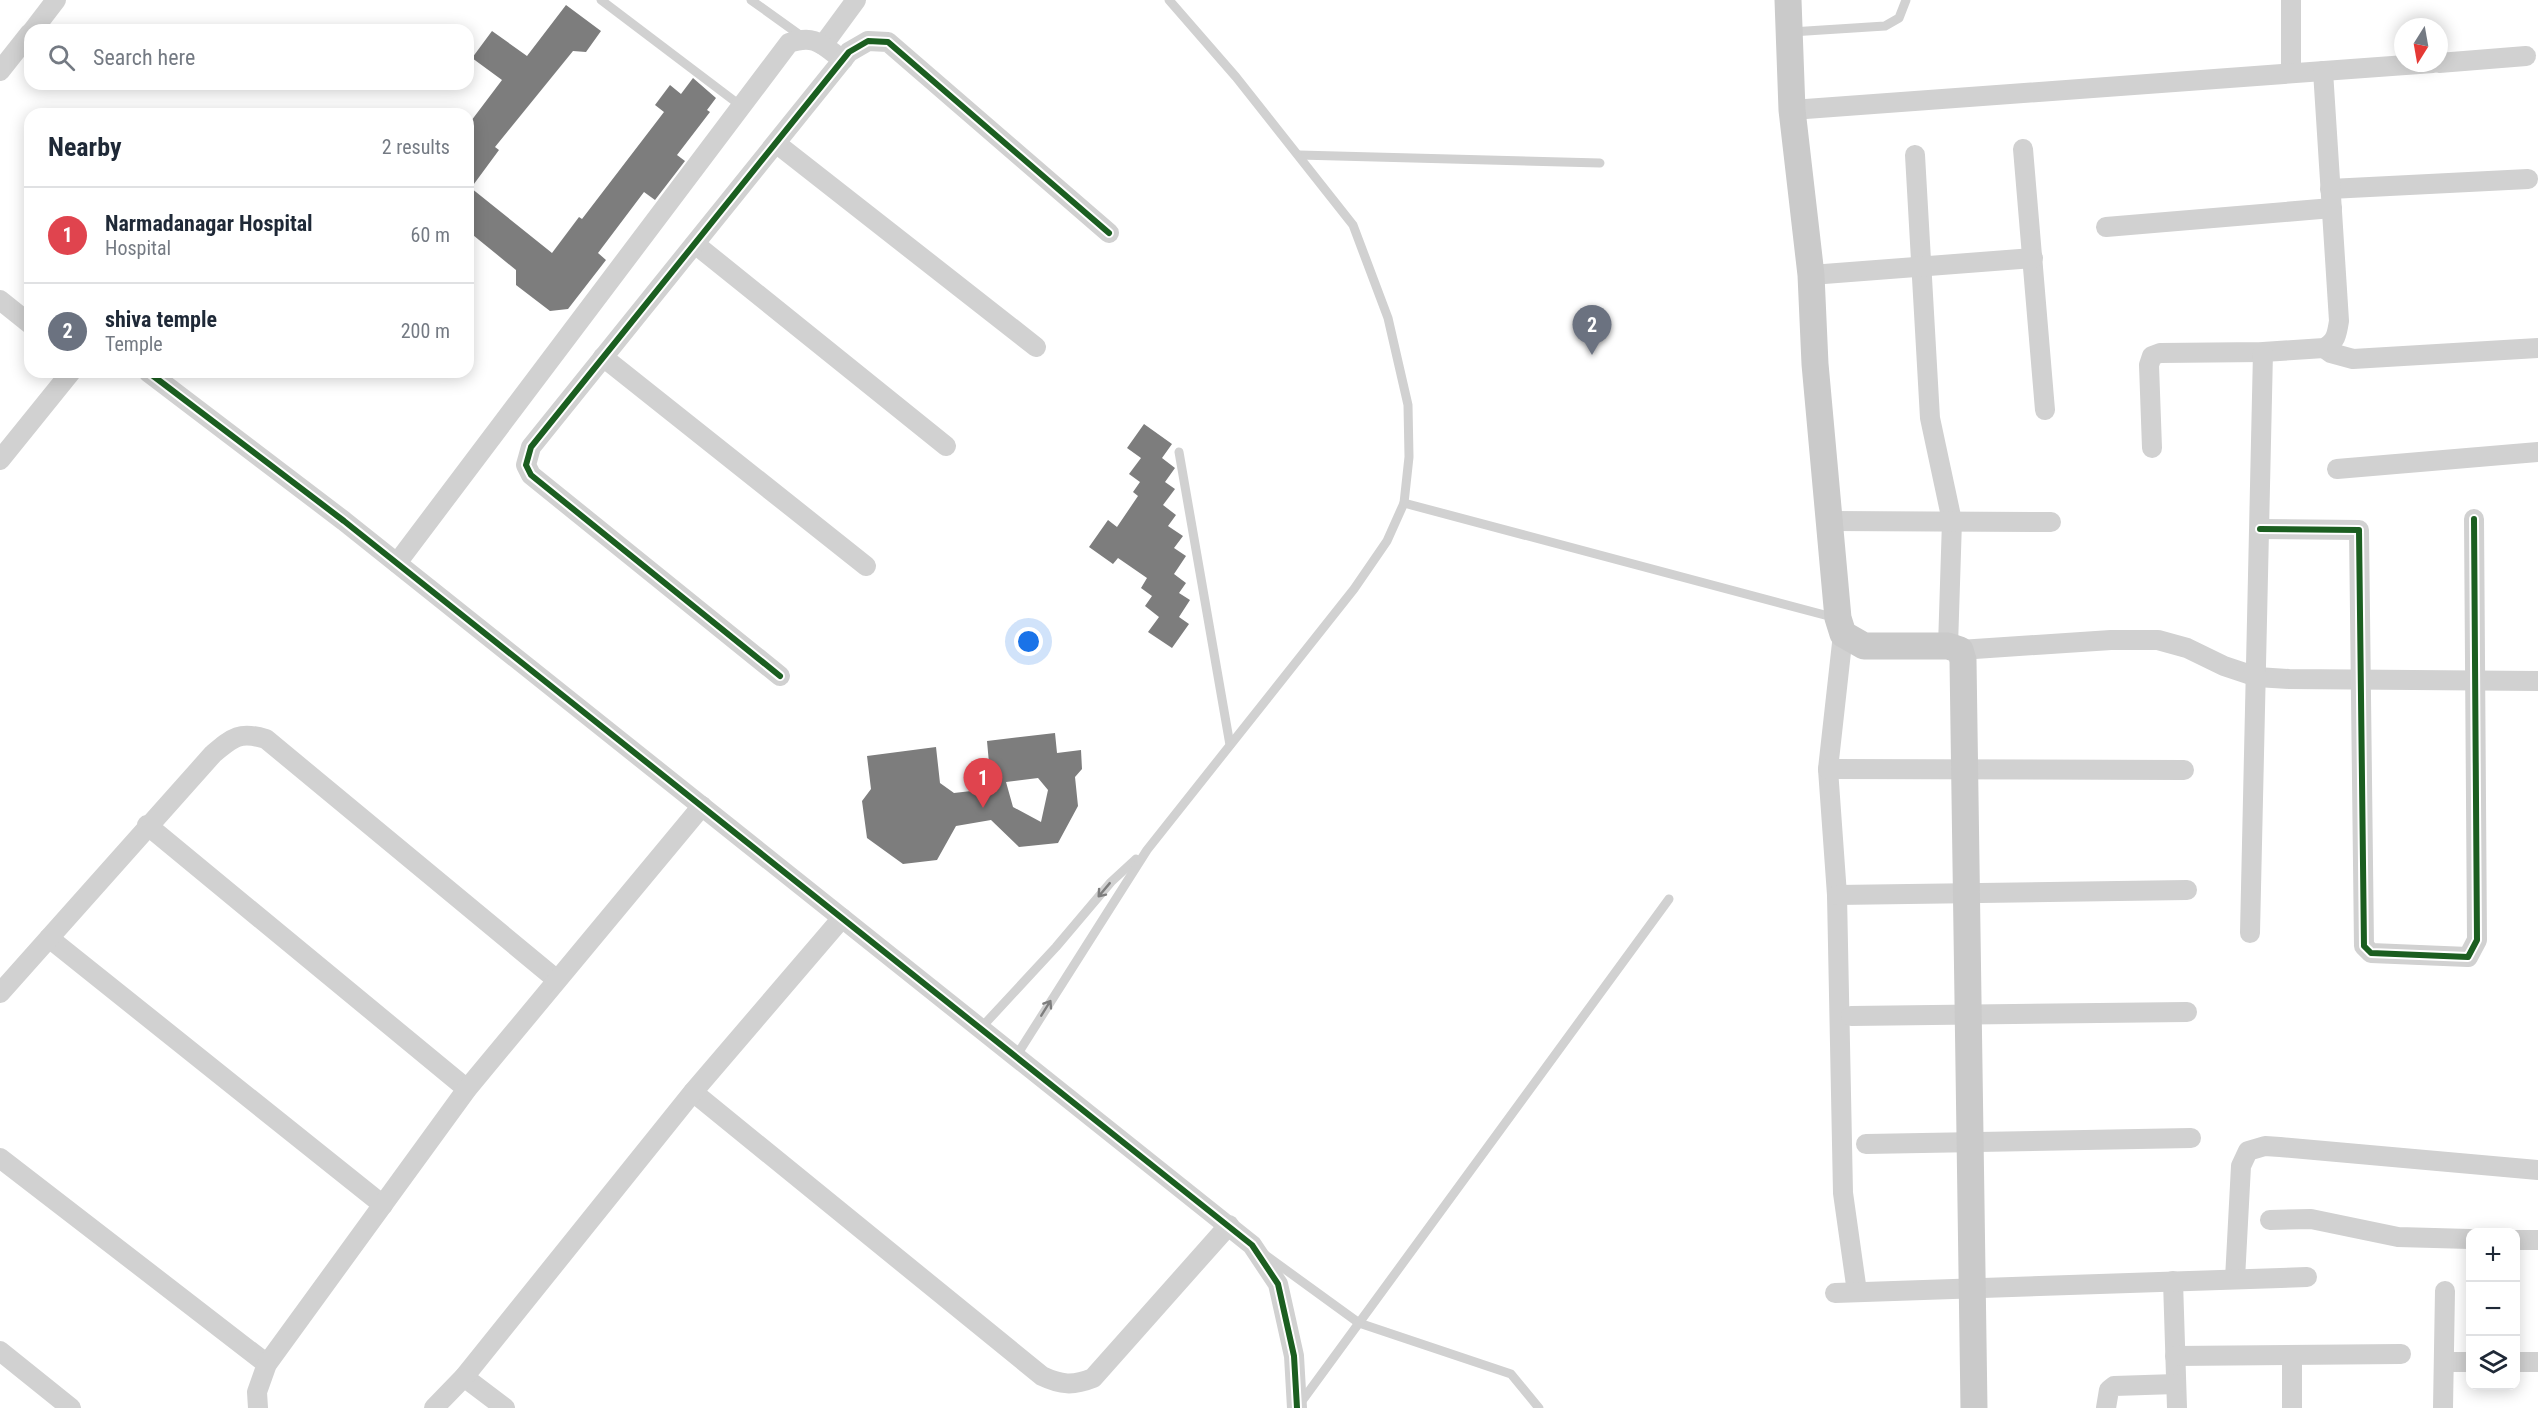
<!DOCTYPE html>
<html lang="en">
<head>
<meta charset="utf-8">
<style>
  :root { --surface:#fff; --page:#f6f6f7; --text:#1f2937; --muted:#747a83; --line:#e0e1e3; --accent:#767676 }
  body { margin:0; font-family:"Roboto Condensed",sans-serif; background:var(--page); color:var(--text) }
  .controls { position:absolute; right:18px; bottom:18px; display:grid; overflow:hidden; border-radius:12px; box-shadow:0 3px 15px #0003 }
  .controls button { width:54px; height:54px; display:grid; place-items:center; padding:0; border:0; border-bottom:2px solid var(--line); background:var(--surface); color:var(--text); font:30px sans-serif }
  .compass { position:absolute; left:2394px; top:18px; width:54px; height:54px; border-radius:50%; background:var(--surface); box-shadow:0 3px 15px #0003; rotate:191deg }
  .you { position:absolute; left:1029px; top:642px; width:21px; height:21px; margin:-15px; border:4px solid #fff; border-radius:50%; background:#1a73e8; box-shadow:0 0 0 9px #1a73e833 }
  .badge { display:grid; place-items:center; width:39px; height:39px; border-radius:50%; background:var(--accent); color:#fff; font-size:20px; font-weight:700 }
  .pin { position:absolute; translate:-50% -50px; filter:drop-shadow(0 2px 3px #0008) }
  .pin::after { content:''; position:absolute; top:32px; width:21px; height:18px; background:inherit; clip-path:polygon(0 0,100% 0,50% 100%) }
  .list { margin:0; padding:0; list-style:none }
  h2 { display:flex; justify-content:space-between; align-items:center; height:78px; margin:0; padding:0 24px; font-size:26px }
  h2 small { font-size:20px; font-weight:400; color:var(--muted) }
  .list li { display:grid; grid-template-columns:39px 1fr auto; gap:18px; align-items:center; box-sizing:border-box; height:96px; padding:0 24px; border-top:2px solid var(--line) }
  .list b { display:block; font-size:22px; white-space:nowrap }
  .list p { margin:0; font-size:20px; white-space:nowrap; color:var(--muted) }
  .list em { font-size:20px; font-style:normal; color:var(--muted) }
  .icon { flex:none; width:33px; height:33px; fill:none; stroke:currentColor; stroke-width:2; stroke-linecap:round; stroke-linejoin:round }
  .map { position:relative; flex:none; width:2538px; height:1408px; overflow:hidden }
  .search { position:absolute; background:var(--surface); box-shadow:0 3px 15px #0003; left:24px; top:24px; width:450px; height:66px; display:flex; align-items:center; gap:15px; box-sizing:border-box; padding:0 21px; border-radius:18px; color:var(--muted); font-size:22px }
  .panel { position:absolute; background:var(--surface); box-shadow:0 3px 15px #0003; left:24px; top:108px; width:450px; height:270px; border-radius:18px }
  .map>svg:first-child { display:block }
</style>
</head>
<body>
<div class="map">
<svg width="2538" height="1408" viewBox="0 0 2538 1408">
  <rect width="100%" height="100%" fill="#fff"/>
  <g fill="#7d7d7d" fill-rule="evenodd">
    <polygon points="566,5 601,31 586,52 573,51 495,147 499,150 471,188 552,253 579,217 582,219 664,112 655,105 670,85 681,94 693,78 716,98 707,110 710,112 677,155 685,161 655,200 644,192 598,253 606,260 568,309 550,311 516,285 516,270 468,231 468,125 502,80 472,58 492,31 527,56"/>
    <polygon points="1144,424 1172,444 1162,458 1175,468 1165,482 1175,489 1163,505 1176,515 1168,526 1183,536 1174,548 1186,556 1174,574 1186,583 1179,593 1190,600 1179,617 1189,624 1172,648 1148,632 1159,617 1145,606 1152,596 1141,588 1147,578 1118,558 1113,564 1089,547 1108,520 1117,527 1138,496 1133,492 1140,482 1129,474 1141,458 1127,448"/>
    <path d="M 1055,733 L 1057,753 L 1081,750 L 1082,769 L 1075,777 L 1078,806 L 1058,843 L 1019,847 L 991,820 L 956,826 L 937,860 L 903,864 L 867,838 L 862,801 L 871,789 L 867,756 L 936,747 L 940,783 L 954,793 L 980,790 L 990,774 L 987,741 ZM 1038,778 L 1048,790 L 1041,822 L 1013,807 L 1006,782 Z"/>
  </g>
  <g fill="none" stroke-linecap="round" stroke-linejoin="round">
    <g stroke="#d1d1d1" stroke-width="9">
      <polyline points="601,0 741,106"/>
      <polyline points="751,0 804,38"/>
      <polyline points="1791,32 1885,26 1899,18 1906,0"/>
      <polyline points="1299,155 1600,163"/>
      <polyline points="1179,452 1230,745"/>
      <polyline points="1404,503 1836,618"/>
      <polyline points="980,1029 1056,947 1111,882 1136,859"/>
      <polyline points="1015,1058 1147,850 1354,589 1387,541 1404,503 1409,457 1408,405 1388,318 1353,225 1236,77 1169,0"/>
      <polyline points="1264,1254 1359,1323 1511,1374 1539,1408"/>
      <polyline points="1299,1405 1669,899"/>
    </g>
    <g stroke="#d1d1d1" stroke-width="20">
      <polyline points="2291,0 2291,73"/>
      <polyline points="33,30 56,0"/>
      <polyline points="823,45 856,0"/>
      <polyline points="2439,63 2526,56"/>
      <polyline points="0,71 30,33"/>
      <polyline points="1792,110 2433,63"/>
      <polyline points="777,144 1036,347"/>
      <polyline points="2023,149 2045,410"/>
      <polyline points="1915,155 1930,418 1952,521 1948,646"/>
      <polyline points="2330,189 2528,179"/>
      <polyline points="2106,227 2332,208"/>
      <polyline points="695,244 946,446"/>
      <polyline points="1811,275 2033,258"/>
      <polyline points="0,300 30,324"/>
      <polyline points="2324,348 2331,353 2353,359 2538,348"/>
      <polyline points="603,357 866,566"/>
      <polyline points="148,372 344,521 1252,1245 1278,1284 1294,1356 1297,1408"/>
      <path d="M 2152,448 L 2149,365 L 2152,356 L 2160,353 L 2263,352 L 2324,348 C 2336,342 2337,334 2339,321 L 2323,71"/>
      <polyline points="0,460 71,372"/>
      <polyline points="2337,469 2538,452"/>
      <polyline points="1830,521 2051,522"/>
      <polyline points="2260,529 2359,530 2364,946 2371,953 2468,957 2477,940 2474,519"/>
      <path d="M 397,563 L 789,43 C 816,34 822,45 843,60"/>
      <polyline points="1843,634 1828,769 1837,895 1843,1193 1857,1292"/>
      <polyline points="1960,650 2111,640 2158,640 2187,648 2224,666 2257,677 2289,679 2538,681"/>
      <polyline points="780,676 531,475 526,465 531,447 849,52 868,41 888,42 1109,233"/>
      <polyline points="1828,769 2184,770"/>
      <polyline points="147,825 467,1089"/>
      <polyline points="1837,895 2187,890"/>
      <polyline points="2250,933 2263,352"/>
      <polyline points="49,938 383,1205"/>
      <path d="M 0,993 L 213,754 C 233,737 240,731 266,739 L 557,980"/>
      <polyline points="1851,1016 2187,1012"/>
      <path d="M 693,1092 L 1042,1376 C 1061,1385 1073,1386 1093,1378 L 1229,1225"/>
      <polyline points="1866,1144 2191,1138"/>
      <polyline points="0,1158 267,1364"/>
      <polyline points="2270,1220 2311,1219 2398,1237 2470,1239"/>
      <polyline points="2516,1240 2538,1240"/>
      <polyline points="2235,1279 2241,1166 2248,1151 2265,1146 2280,1147 2538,1170"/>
      <polyline points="2173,1281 2177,1408"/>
      <polyline points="1835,1293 2307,1277"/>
      <polyline points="0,1351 71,1408"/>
      <polyline points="2292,1355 2292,1408"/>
      <polyline points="2175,1356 2401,1354"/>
      <polyline points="2444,1362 2470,1362"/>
      <polyline points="2516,1362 2538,1362"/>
      <polyline points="464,1377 505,1408"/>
      <polyline points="258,1408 257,1392 267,1364 467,1089 702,806"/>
      <polyline points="434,1408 464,1377 693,1092 842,918"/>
      <polyline points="2106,1408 2109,1390 2114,1386 2176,1384"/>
      <polyline points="2443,1408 2445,1291"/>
    </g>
    <polyline stroke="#cacaca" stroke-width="27" points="1788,0 1792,110 1811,275 1815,364 1838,618 1843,634 1864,646 1948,646 1960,650 1963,660 1974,1408"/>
    <defs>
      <g id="cycleway">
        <polyline points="148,372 344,521 1252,1245 1278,1284 1294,1356 1297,1408"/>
        <polyline points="2260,529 2359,530 2364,946 2371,953 2468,957 2477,940 2474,519"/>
        <polyline points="780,676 531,475 526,465 531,447 849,52 868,41 888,42 1109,233"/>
      </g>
    </defs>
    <use href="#cycleway" stroke="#fff" stroke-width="10"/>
    <use href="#cycleway" stroke="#1b5e20" stroke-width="6"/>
  </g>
  <defs><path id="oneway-shaft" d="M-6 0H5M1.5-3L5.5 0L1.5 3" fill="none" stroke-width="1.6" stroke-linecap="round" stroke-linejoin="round" transform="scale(1.5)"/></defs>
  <g stroke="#7e7e7e">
    <use href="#oneway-shaft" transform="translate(1104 890) rotate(130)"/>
    <use href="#oneway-shaft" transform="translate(1046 1008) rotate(-58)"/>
  </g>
</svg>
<div class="controls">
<button>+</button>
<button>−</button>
<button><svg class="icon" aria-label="layers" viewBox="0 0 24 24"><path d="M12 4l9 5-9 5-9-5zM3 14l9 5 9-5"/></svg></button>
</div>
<svg class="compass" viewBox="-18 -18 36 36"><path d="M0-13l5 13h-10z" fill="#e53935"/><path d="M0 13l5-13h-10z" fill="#747a83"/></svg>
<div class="you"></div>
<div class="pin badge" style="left:983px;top:808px;background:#e0444e">1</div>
<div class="pin badge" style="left:1592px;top:355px;background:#6b7280">2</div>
<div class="search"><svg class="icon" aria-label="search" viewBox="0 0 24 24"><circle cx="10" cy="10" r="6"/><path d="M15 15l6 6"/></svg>Search here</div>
<section class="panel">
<h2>Nearby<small>2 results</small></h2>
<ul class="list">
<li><span class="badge" style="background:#e0444e">1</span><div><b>Narmadanagar Hospital</b><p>Hospital</p></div><em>60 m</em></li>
<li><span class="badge" style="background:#6b7280">2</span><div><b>shiva temple</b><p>Temple</p></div><em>200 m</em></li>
</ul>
</section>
</div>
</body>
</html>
